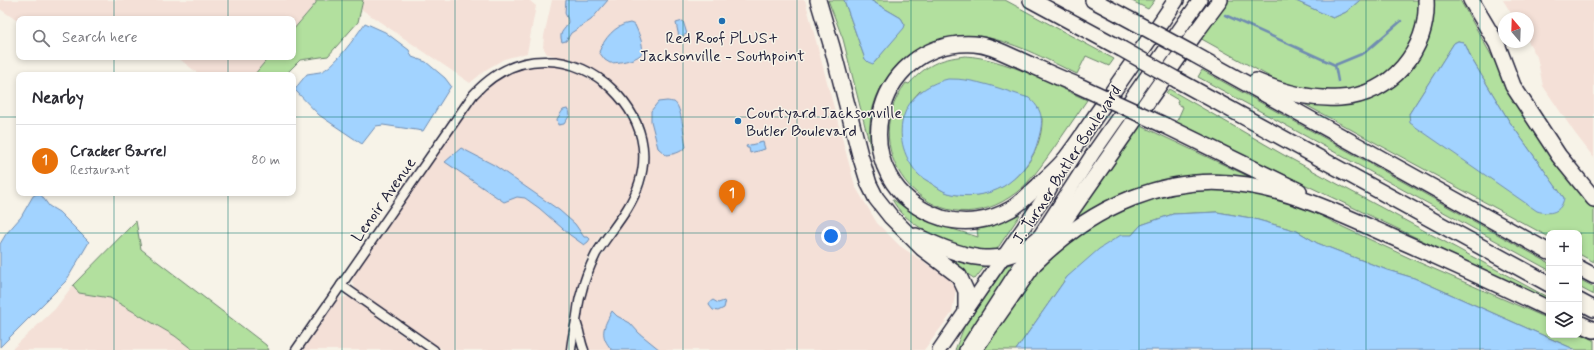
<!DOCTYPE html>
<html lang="en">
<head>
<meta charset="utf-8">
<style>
  :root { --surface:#fff; --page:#f7f7f7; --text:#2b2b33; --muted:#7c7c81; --line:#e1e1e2; --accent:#0f766e }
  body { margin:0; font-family:Mynerve,sans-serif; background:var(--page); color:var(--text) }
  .controls { position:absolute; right:12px; bottom:12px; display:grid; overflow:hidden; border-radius:8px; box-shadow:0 2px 6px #0003 }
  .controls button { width:36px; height:36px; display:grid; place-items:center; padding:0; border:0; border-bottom:1px solid var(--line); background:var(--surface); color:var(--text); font:20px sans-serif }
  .compass { position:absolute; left:1498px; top:12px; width:36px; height:36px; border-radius:50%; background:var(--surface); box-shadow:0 2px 6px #0003; rotate:341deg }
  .you { position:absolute; left:831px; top:236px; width:14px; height:14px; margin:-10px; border:3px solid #fff; border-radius:50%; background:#1a73e8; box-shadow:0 0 0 6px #1a73e833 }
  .badge { display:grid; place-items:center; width:26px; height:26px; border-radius:50%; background:var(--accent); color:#fff; font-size:13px; font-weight:700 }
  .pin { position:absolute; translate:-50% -33px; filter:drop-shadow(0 1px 2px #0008) }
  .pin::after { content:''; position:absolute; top:21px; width:14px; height:12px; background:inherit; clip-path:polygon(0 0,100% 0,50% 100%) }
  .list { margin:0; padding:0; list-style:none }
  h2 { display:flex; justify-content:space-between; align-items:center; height:52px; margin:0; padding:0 16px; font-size:17px }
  h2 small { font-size:13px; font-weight:400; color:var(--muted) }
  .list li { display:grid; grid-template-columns:26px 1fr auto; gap:12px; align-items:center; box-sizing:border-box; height:72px; padding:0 16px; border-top:1px solid var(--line) }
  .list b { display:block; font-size:15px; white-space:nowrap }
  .list p { margin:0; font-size:13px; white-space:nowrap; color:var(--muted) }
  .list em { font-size:13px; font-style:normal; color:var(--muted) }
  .icon { flex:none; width:22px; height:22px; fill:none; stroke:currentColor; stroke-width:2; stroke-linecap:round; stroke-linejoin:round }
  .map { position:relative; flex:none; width:1594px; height:350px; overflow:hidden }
  .search { position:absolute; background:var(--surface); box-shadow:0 2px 6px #0003; left:16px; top:16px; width:280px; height:44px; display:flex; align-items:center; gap:10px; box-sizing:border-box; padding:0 14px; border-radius:8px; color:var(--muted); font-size:15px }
  .panel { position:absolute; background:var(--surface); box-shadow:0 2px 6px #0003; left:16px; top:72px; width:280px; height:124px; border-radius:8px }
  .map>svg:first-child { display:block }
</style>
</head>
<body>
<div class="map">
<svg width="1594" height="350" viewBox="0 0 1594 350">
  <rect width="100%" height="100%" fill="#f7f3e8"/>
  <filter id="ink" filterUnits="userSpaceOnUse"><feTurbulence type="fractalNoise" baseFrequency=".025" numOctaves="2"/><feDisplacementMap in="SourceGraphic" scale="8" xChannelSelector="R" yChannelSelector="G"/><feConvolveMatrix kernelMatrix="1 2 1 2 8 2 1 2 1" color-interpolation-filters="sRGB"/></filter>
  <g filter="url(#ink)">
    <g fill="#f4e0d7">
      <polygon points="0,0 318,0 293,30 293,19 19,19 19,22 0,9"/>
      <polygon points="363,0 529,0 536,6 527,53 504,59 487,69 470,83 361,9"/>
      <polygon points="552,0 805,0 855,186 877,223 900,246 949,279 956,289 952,313 924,350 587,350 583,336 581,320 583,297 594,270 617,230 638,200 646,182 649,150 645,129 638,113 620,89 604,75 580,62 547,54 543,47 544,36"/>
      <polygon points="1503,0 1594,0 1594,158 1574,132 1543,86 1537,57 1528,41 1528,18 1514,18"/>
      <polygon points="177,57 269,57 254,75 200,75"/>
      <polygon points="536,65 552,66 574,71 597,83 616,99 630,120 637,145 639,159 634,184 623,206 597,240 584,264 573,303 567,350 443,350 356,289 352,282 353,276 480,93 499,78 514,70"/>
      <polygon points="73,285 79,293 110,298 175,336 193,350 11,350 55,309"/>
      <polygon points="343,297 349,297 423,350 303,350 338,299"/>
    </g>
    <g fill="#b2e09e" stroke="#6a816c" fill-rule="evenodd">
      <polygon points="316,0 363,0 358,22 328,56 300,60 285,75 254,75 269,57 293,57 293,30 316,3"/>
      <path d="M 828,0 L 844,0 L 865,59 L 874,63 L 905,25 L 901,18 L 870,0 L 1005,0 L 1114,59 L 1109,66 L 1086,56 L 1077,74 C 1045,59 1012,40 977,36 C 932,31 887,61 874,104 C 869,119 869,135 871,150 L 843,39 Z"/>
      <polygon points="1130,0 1155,0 1148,9"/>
      <polygon points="1225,0 1294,0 1333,18 1346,12 1360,0 1422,0 1421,19 1404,60 1370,86 1327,94 1281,83 1198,37"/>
      <path d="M 1429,0 L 1460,0 L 1502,74 L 1594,204 L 1594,262 L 1579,254 L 1579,233 L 1549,233 L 1549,237 L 1293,98 L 1311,101 L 1397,78 ZM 1458,41 L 1463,42 L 1466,46 L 1471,58 L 1509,121 L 1564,198 L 1409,114 L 1454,43 Z"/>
      <path d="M 965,56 C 1004,58 1051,84 1087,100 C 1076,116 1065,132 1054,148 C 1041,166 1029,185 1010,197 C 935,248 851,154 906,83 L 909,84 C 926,65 939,59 965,56 ZM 920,91 L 1042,118 C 1043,166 997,206 949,193 C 941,191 933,184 925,179 L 911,101 Z"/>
      <polygon points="1202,70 1549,263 1549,270 1198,77"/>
      <polygon points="1169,89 1282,154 1549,298 1549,301 1176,123 1183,107 1177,103 1178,100 1166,93"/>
      <polygon points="1137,124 1269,186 1186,181 1056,240"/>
      <polygon points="1194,189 1250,190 1300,205 1343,227 1418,262 1549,319 1549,335 1579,335 1579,333 1594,340 1594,350 1576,350 1414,278 1387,270 1317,243 1297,231 1251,218 1217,212 1173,214 1141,225 1132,235 1067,277 1016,350 978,350 1051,253 1127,205"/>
      <path d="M 892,199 L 924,220 L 978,237 L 977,229 L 994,225 L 1018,215 L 1020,215 L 995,252 C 986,251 976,251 968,249 C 943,242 903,223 892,199 Z"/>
      <polygon points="136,221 141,249 266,345 269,350 193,350 175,336 110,298 79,293 73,285"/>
      <polygon points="941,254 986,265 975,279 942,257"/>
      <polygon points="1014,264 980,320 959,350 955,350 964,327 1007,265"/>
      <polygon points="1579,279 1594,287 1594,295 1579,287"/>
    </g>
    <g fill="#a2d3ff" stroke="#6f8cb1">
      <path d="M 566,0 L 608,0 L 591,20 L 571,33 L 566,41 L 562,42 C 558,30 566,31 568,22 C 568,18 566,16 565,13 C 565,9 566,4 566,0 Z"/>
      <polygon points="844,0 870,0 901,18 905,25 904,28 873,64 868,62 865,59"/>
      <polygon points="1294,0 1360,0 1346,12 1333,18"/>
      <polygon points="683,21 687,34 679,37 676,23"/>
      <path d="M 365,23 L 385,32 L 409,50 L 412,57 L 426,62 L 445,78 L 451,86 L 423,131 L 383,125 L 376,126 L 362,144 L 319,115 L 295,90 L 298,85 L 307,74 C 311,73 316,73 320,72 C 334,68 356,36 365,23 Z"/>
      <path d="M 630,23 L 635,25 C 638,32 644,44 642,52 C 640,60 617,63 610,63 L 605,60 L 599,52 C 604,39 615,25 630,23 Z"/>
      <path d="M 1458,41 L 1463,42 L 1466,46 L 1471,58 L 1509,121 L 1564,198 C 1561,213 1550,215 1537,211 L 1410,123 L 1409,114 L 1454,43 Z"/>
      <path d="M 948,79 C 975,78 1003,90 1029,98 C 1047,113 1042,127 1036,147 C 1031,162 1017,178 1004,186 C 988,196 965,198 948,193 C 942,191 937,187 932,184 C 927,180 921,178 917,173 C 887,136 901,90 948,79 Z"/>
      <path d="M 667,101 C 668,101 673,102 674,102 C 682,106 684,138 686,147 C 680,153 674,154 666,155 L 658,148 L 651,121 L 651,111 L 658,102 Z"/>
      <polygon points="567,109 569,110 570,115 564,124 558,125 557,119 563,110"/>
      <polygon points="763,142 765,149 750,153 749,148 747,148 746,146"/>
      <polygon points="461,148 494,165 559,210 575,224 584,237 588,237 590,239 588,242 584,245 570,235 539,208 525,198 517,197 504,202 445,162"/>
      <polygon points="37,194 41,195 49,206 59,212 89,242 66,281 0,347 0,244 6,234 21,217 33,196"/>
      <polygon points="1217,212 1251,218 1297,231 1317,243 1387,270 1414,278 1576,350 1016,350 1067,277 1099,249 1121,235 1132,235 1141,225 1173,214"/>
      <polygon points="713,300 718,303 724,301 725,304 724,308 718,311 713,310 709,305 710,302"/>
      <path d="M 612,311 L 617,316 L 630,323 L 639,333 L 660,350 L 612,350 C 599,335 603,328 612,311 Z"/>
    </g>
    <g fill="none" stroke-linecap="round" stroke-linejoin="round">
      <g stroke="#6f8cb1" stroke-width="2.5">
        <polyline points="1225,15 1335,65 1364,53 1401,21"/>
        <polyline points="1335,65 1338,81"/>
      </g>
      <defs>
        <g id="street">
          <polyline points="341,285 434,350"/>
          <path d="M 576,322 C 580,331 580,341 584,350"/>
          <path d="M 296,350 L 473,95 C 493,73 517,60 547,61 C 571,61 596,73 612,89 C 648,124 653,167 627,209 C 617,225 605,239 596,254 C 590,266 584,281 581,294 C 578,302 578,312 576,321 C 574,331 572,339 571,350"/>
        </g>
        <g id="primary">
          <polyline points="939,350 1048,192 1061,168"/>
          <polyline points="966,350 1094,152 1200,0"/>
        </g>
        <g id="highway">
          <polyline points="818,0 832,47 860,155 869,184 876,198 891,217 922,248 959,276 966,291 966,310"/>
          <polyline points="1031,0 1120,48"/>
          <polyline points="1093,0 1136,23"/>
          <polyline points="1471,0 1497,44 1513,86 1559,156 1594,199"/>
          <polyline points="1195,55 1549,252"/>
          <polyline points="1177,80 1549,284"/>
          <path d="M 1256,81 C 1282,92 1311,100 1340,98 C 1391,95 1429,50 1426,0"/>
          <path d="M 1077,85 C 1057,77 1038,68 1018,59 C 1004,53 990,45 974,44 C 870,38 839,184 942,218 C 965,225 990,221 1011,209 C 1021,203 1029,194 1038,186 C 1047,177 1058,168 1066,158 C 1081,139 1094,117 1109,97 C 1131,65 1154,33 1176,0"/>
          <polyline points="1166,126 1299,191"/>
          <path d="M 916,236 C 959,255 1000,274 1040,237"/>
          <path d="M 1036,262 C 1092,207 1167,172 1247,185 C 1295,192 1347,217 1392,237 C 1445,260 1497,284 1549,309"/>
          <polyline points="1579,268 1594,276"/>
          <polyline points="1579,301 1594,309"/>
          <polyline points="1579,323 1594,330"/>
          <polyline points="974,350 1194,35 1220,0"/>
        </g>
      </defs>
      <use href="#street" stroke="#22223b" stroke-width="11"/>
      <use href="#primary" stroke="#22223b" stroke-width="16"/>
      <use href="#highway" stroke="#22223b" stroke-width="18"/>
      <use href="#street" stroke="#f7f3e8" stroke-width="8"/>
      <use href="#primary" stroke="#f7f3e8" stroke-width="13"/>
      <use href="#highway" stroke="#f7f3e8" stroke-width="15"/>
      <defs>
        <g id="highway-bridge">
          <polyline points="1136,23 1195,55"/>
          <polyline points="1120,48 1177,80"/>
          <polyline points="1077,85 1166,126"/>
        </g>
      </defs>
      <use href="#highway-bridge" stroke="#22223b" stroke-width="18" stroke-linecap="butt"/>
      <use href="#highway-bridge" stroke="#f7f3e8" stroke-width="15"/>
    </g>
  </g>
  <path fill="none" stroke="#0f766e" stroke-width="1" stroke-opacity="0.55" d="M 114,0 L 114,19M 228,0 L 228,19M 342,0 L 342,350M 455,0 L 455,350M 569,0 L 569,350M 683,0 L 683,350M 797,0 L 797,350M 911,0 L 911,350M 1025,0 L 1025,350M 1139,0 L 1139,350M 1252,0 L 1252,350M 1366,0 L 1366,350M 1480,0 L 1480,350M 114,57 L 114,75M 228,57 L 228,75M 0,117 L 19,117M 293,117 L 1594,117M 114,193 L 114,350M 228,193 L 228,350M 0,233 L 1549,233M 1579,233 L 1594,233"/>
  <g fill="#1f6fb2" stroke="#f7f3e8" stroke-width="1.5">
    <circle cx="722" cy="21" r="4"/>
    <circle cx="738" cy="121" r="4"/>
  </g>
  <g text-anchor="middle" stroke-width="3" stroke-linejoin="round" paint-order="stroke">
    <g font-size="16" fill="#22223b" stroke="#f7f3e8">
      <text x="722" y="43">Red Roof PLUS+<tspan x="722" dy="18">Jacksonville - Southpoint</tspan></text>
      <text x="746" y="118" text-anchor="start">Courtyard Jacksonville<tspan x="746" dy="18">Butler Boulevard</tspan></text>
    </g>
    <g font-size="16" fill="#22223b" stroke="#f7f3e8">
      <text transform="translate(1066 164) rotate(-57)" y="6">J. Turner Butler Boulevard</text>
      <text transform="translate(383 199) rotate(-55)" y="6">Lenoir Avenue</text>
    </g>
  </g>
</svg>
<div class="controls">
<button>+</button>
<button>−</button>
<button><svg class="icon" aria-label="layers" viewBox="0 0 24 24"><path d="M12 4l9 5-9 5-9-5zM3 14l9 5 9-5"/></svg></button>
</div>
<svg class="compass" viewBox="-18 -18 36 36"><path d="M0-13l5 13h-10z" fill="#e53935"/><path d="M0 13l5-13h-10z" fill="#7c7c81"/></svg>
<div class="you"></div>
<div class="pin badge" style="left:732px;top:213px;background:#e8710a">1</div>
<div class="search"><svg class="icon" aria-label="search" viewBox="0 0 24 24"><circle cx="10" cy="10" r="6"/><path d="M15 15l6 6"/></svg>Search here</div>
<section class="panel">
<h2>Nearby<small></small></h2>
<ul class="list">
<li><span class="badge" style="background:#e8710a">1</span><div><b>Cracker Barrel</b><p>Restaurant</p></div><em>80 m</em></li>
</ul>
</section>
</div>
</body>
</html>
